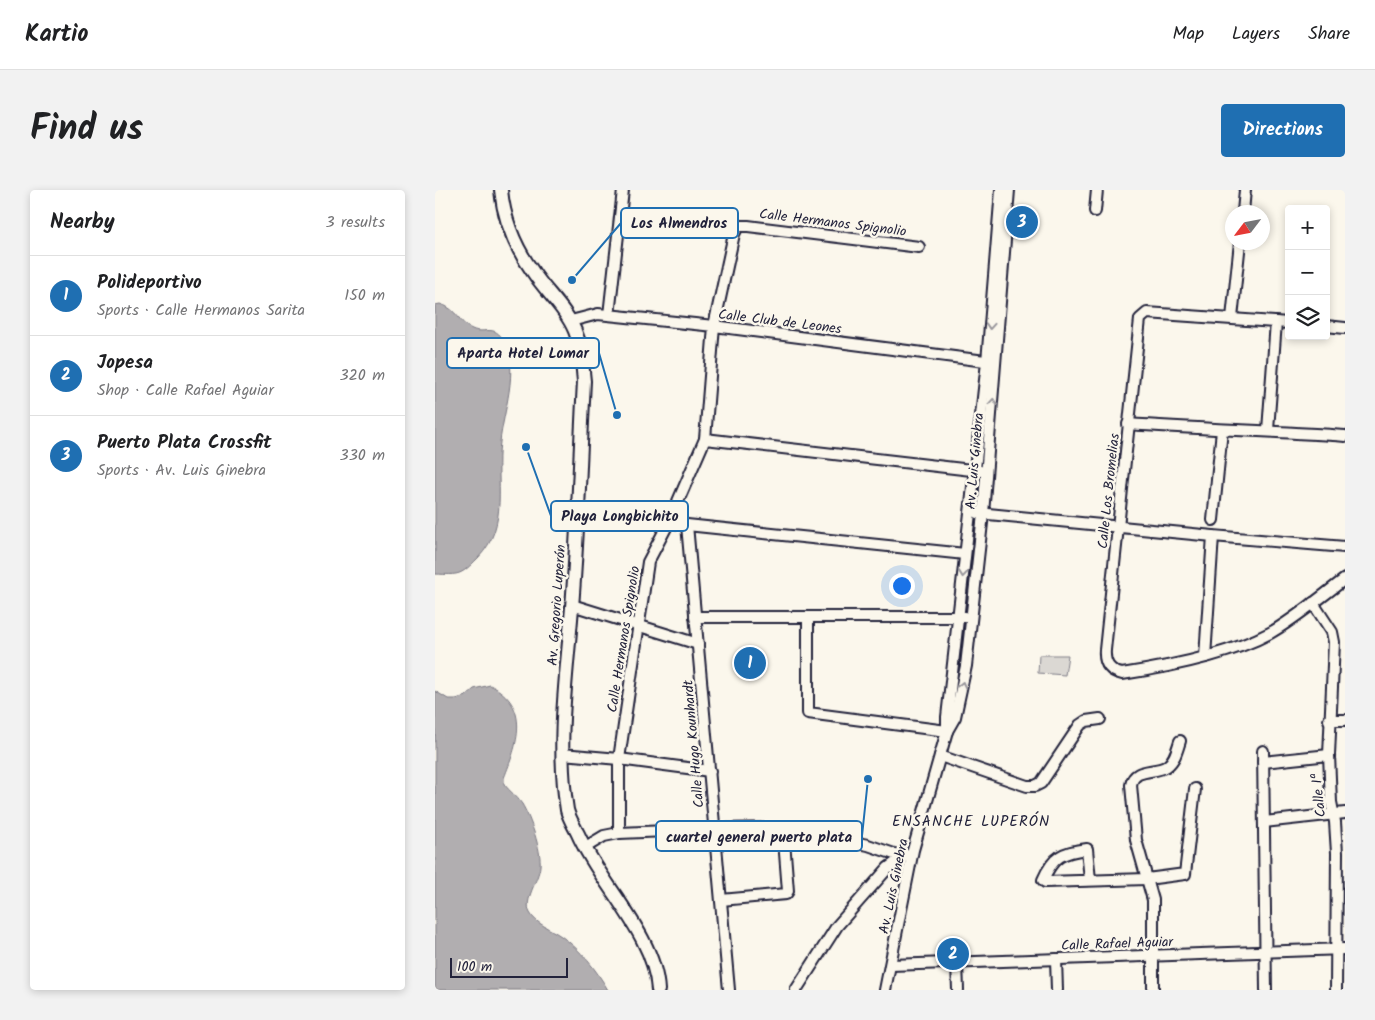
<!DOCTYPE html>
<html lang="en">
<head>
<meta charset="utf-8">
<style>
  :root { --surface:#fff; --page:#f2f2f2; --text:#202124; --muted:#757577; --line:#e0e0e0; --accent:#1f6fb2 }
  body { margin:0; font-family:Kalam,sans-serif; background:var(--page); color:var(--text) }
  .controls { position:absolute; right:15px; top:15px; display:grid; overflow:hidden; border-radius:5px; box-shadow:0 2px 8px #0003 }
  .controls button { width:45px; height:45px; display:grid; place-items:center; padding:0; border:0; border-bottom:1px solid var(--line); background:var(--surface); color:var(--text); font:25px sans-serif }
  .compass { position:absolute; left:790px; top:15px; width:45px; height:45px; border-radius:50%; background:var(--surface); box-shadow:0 2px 8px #0003; rotate:238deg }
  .scale { position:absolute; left:15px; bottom:12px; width:118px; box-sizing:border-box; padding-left:5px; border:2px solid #22223b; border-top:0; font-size:14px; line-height:18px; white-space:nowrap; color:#22223b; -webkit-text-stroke:4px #fbf7ec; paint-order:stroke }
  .you { position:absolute; left:466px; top:395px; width:18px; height:18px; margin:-12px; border:4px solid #fff; border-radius:50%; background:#1a73e8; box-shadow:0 0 0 8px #1a73e833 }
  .badge { display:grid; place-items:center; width:32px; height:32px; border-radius:50%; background:var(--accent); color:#fff; font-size:16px; font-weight:700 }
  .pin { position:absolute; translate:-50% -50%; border:2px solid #fff; box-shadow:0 1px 5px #0006 }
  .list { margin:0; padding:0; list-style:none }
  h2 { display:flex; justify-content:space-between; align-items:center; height:65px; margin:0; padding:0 20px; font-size:21px }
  h2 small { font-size:16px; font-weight:400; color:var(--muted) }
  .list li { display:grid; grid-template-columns:32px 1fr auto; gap:15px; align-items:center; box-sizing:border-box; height:80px; padding:0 20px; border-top:1px solid var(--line) }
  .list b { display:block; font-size:19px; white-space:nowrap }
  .list p { margin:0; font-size:16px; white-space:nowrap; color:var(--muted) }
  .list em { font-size:16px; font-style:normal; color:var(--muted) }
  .icon { flex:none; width:28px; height:28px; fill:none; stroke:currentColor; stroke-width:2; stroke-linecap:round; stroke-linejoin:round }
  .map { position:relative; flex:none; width:910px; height:800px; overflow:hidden; border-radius:5px }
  header { display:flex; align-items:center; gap:30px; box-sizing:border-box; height:70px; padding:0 25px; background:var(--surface); border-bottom:1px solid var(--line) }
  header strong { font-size:24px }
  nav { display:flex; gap:28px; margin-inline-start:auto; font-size:18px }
  .intro { display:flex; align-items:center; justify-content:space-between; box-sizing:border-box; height:120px; padding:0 30px }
  h1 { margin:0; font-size:35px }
  .button { padding:12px 22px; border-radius:5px; background:var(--accent); color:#fff; font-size:18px; font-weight:700 }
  main { display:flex; gap:30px; padding:0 30px }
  aside { flex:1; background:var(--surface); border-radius:5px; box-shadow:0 2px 8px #0003 }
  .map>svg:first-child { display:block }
</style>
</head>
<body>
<header>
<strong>Kartio</strong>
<nav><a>Map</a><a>Layers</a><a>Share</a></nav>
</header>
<div class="intro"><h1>Find us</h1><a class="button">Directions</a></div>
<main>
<aside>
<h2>Nearby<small>3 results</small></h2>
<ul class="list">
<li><span class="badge">1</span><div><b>Polideportivo</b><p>Sports · Calle Hermanos Sarita</p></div><em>150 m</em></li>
<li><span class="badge">2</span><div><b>Jopesa</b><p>Shop · Calle Rafael Aguiar</p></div><em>320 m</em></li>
<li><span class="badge">3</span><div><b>Puerto Plata Crossfit</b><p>Sports · Av. Luis Ginebra</p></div><em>330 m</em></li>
</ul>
</aside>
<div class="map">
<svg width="910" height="800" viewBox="0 0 910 800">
  <rect width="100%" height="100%" fill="#fbf7ec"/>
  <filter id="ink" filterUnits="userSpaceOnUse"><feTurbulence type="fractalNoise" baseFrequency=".02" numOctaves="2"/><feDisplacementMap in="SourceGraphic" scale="10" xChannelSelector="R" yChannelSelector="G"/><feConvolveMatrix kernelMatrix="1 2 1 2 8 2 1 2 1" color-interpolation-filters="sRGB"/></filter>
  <g filter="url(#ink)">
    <polygon fill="#dbd8d3" stroke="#7e7d87" points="604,465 633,465 630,485 603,483"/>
    <g fill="#b1aeb0" stroke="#787681">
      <path d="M 5,114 C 23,119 24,134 37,139 C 50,145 59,133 69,151 C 85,180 68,222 65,252 C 60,292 75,335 43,368 C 25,386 25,385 0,384 L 0,115 Z"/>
      <path d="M 55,495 C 97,516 82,555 69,588 L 69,594 C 74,601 82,606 87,614 C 95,627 107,661 105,676 C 104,690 88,710 95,723 C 101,734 116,739 126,746 C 146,760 161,779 173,800 L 0,800 L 0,501 L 13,509 L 21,509 L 31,506 L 39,499 Z"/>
    </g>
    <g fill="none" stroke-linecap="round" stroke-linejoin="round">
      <defs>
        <g id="minor">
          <polyline points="660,21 662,0"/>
          <polyline points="808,22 810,0"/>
          <polyline points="174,125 188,0"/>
          <polyline points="797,128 805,52"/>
          <polyline points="136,131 163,124 279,136 558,172"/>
          <path d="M 854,133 L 712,123 L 705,129 L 670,460 C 669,473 674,481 687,484 C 733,477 794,465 835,443 C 860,429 887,406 910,389"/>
          <polyline points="891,136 910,138"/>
          <path d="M 693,234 C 765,239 838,241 910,246"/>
          <polyline points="833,240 841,132"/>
          <polyline points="270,249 545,281"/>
          <polyline points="543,323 778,346 910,357"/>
          <polyline points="778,330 787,240"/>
          <polyline points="234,332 252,335 530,364"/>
          <polyline points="252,335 294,800"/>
          <polyline points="878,413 897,442 899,452 894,565 896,612 900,632 902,663 901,800"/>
          <polyline points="137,415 263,454"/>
          <polyline points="260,427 530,427"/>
          <polyline points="373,427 373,523 512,541"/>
          <polyline points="770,467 778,346"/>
          <polyline points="894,530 910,530"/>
          <polyline points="512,541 512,527 552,172 566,0"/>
          <polyline points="828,561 831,800"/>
          <polyline points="127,564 184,569 275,581"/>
          <polyline points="505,566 592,596 600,596 606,593 645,535 651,531 665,529"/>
          <polyline points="828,572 894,565"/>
          <polyline points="829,632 910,623"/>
          <polyline points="184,643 184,569 213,372 234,332 270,249 279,136 299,44 303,36 313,36 484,57"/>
          <polyline points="149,658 169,646 184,643 280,639 348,638 433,655 468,667"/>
          <path d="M 655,690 L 652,659 C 628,662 618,666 608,690 L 610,692 L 712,689 L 750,684 L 760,599"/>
          <polyline points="286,710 351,704 353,701 348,638"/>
          <polyline points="621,769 622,800"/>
          <polyline points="522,773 523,800"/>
          <polyline points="456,775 910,759"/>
          <polyline points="361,800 402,736 453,678 471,665"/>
          <polyline points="450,800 478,660 512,541 520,527 531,476 548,324 574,0"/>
          <path d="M 718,800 L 718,710 L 701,650 L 696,595 C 699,577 720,584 732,576 C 740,570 742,560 745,551"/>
        </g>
        <path id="major" d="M 66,0 C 69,30 80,57 98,82 C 111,102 131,119 140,141 C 147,157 147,174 149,191 C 145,266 143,342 137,417 C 132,484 121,552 132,620 C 134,628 139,636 143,644 C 165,694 220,745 223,800"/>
      </defs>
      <use href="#minor" stroke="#22223b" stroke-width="14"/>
      <use href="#major" stroke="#22223b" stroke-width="16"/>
      <use href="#minor" stroke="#fbf7ec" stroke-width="10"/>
      <use href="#major" stroke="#fbf7ec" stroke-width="12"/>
    </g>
    <defs><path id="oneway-chevron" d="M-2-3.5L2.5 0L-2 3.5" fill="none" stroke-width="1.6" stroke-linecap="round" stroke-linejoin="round" transform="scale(1.25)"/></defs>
    <g stroke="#99979c">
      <use href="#oneway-chevron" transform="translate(555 136) rotate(94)"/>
      <use href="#oneway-chevron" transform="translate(558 212) rotate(-85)"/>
      <use href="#oneway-chevron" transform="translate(528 384) rotate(96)"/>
      <use href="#oneway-chevron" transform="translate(527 495) rotate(-77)"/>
    </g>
  </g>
  <g text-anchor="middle" stroke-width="5" stroke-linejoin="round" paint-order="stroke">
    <g font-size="14" fill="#22223b" stroke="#fbf7ec">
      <text transform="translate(398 32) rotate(7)" y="5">Calle Hermanos Spignolio</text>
      <text transform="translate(345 131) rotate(7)" y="5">Calle Club de Leones</text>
      <text transform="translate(539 271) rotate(-85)" y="5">Av. Luis Ginebra</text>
      <text transform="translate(673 301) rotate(-84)" y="5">Calle Los Bromelias</text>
      <text transform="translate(121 415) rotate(-86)" y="5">Av. Gregorio Luperón</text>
      <text transform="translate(188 449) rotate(-81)" y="5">Calle Hermanos Spignolio</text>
      <text transform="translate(258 554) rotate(-95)" y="5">Calle Hugo Kounhardt</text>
      <text transform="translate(883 605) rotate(-96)" y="5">Calle 1ª</text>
      <text transform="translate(458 696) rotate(-78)" y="5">Av. Luis Ginebra</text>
      <text transform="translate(682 753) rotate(-2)" y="5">Calle Rafael Aguiar</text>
    </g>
    <g font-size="15" letter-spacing="1" fill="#22223b" stroke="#fbf7ec">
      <text x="536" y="636">ENSANCHE LUPERÓN</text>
    </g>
  </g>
  <path fill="none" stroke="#1f6fb2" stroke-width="2" d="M137 90L186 33M182 225L164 163M91 257L116 326M433 589L427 646"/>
  <g fill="#1f6fb2" stroke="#fbf7ec" stroke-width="2">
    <circle cx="137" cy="90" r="5"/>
    <circle cx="182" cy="225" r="5"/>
    <circle cx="91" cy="257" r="5"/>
    <circle cx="433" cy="589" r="5"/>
  </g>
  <g fill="#fbf7ec" stroke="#1f6fb2" stroke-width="2">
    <rect x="186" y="18" width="117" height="30" rx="5"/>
    <rect x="12" y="148" width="152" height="30" rx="5"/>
    <rect x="116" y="311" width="137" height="30" rx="5"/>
    <rect x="221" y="631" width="206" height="30" rx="5"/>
  </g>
  <g font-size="15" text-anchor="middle" font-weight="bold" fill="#22223b">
    <text x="244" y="38">Los Almendros</text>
    <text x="88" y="168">Aparta Hotel Lomar</text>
    <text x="185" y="331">Playa Longbichito</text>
    <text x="324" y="652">cuartel general puerto plata</text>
  </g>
</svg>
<div class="controls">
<button>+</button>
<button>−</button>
<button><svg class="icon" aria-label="layers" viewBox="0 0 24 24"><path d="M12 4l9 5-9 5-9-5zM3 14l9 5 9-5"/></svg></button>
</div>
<svg class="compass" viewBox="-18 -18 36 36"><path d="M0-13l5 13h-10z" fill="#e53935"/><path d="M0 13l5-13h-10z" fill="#757577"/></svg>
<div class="scale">100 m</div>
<div class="you"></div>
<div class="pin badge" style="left:315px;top:473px">1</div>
<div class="pin badge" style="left:518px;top:764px">2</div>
<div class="pin badge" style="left:587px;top:32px">3</div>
</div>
</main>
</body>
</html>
